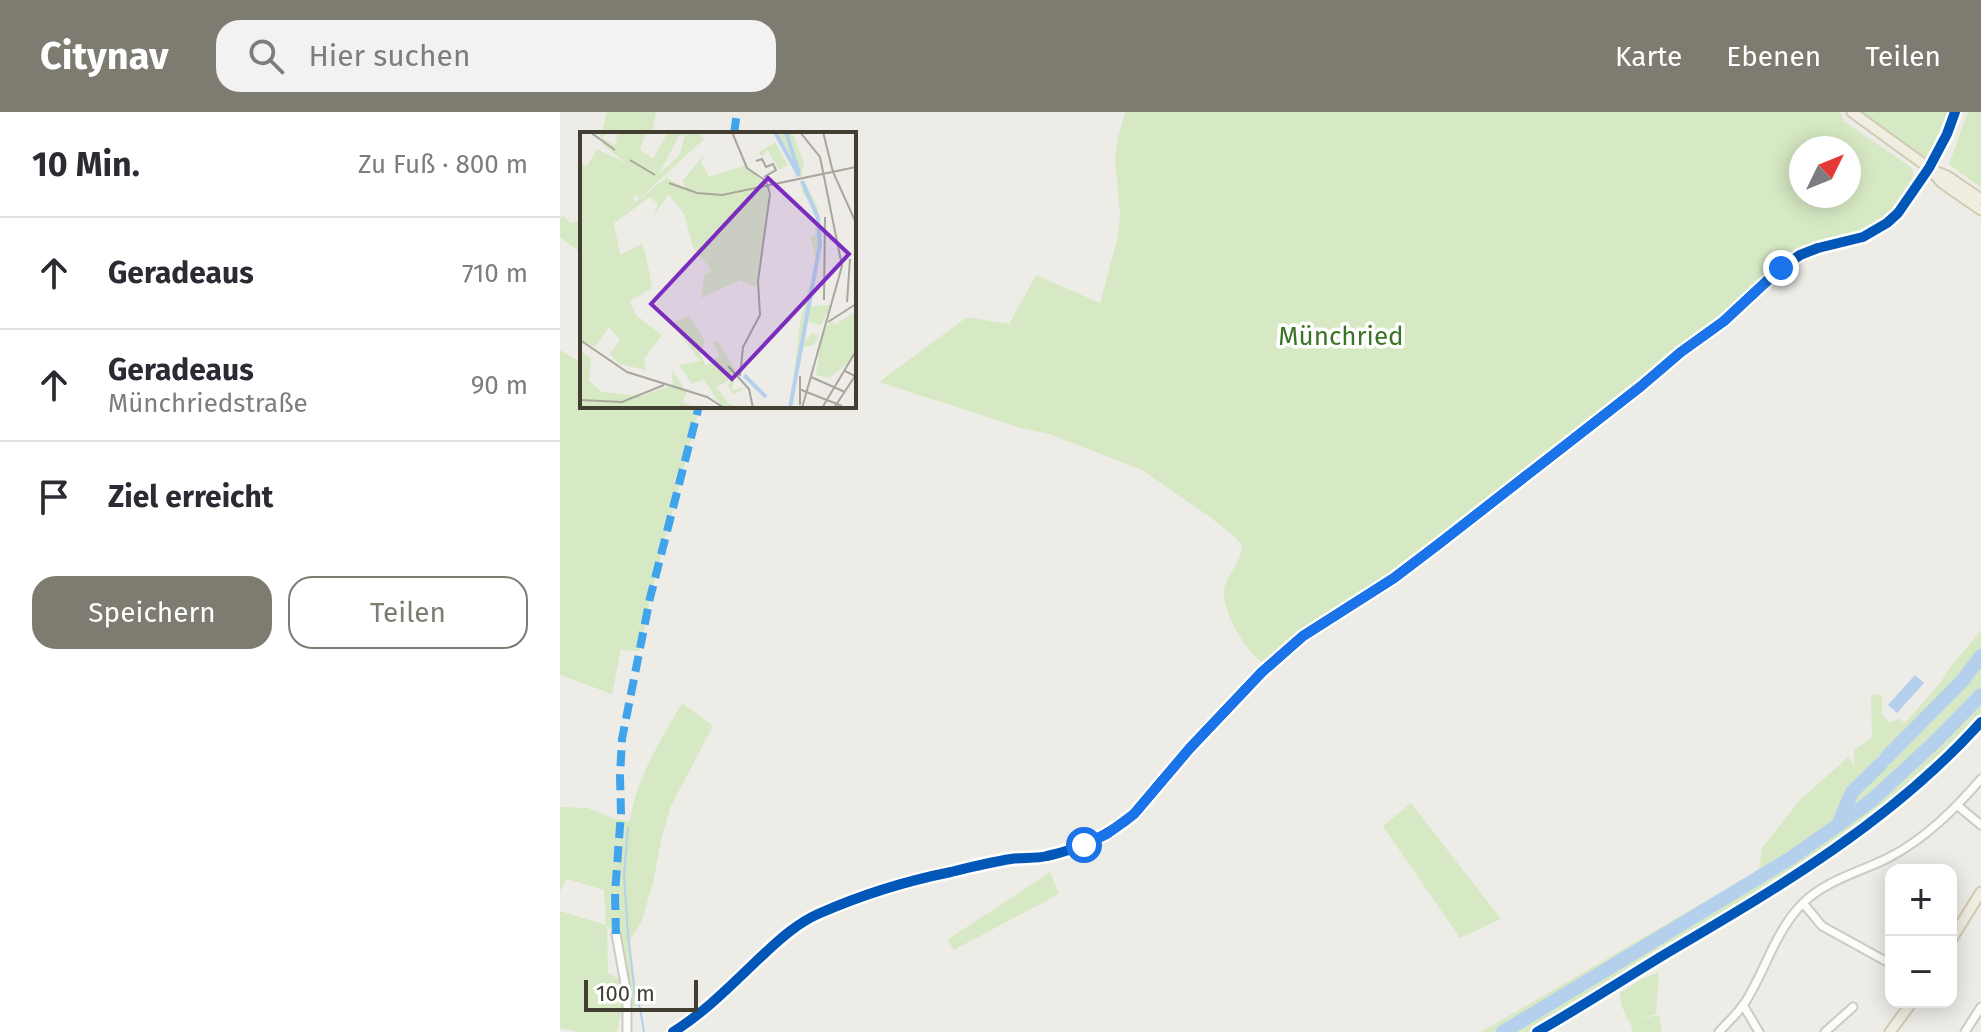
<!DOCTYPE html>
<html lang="de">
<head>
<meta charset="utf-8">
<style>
  :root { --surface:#fff; --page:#f2f2f3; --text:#2b2b33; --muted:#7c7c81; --line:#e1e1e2; --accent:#7e7b71 }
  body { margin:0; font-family:"Fira Sans",sans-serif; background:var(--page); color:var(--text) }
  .controls { position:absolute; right:24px; bottom:24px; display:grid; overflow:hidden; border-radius:16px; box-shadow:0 4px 20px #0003 }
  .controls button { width:72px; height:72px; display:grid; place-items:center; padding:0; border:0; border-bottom:2px solid var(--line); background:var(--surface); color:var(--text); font:40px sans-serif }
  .compass { position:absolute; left:1229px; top:24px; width:72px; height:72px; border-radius:50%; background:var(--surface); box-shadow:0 4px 20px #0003; rotate:47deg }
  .scale { position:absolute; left:24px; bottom:20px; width:114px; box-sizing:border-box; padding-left:8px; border:4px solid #423e32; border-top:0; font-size:22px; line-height:28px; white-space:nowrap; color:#423e32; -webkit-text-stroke:6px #fff; paint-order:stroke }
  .stop { position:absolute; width:24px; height:24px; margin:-18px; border:6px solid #1a73e8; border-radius:50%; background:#fff }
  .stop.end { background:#1a73e8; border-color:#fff; box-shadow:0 2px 8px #0008 }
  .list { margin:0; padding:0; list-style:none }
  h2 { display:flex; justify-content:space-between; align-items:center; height:104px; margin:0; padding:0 32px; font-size:34px }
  h2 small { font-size:26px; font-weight:400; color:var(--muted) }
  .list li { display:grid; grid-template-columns:52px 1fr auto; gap:24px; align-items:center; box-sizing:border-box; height:112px; padding:0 32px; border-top:2px solid var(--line) }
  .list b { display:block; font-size:30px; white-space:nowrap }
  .list p { margin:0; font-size:26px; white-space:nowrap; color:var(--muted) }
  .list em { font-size:26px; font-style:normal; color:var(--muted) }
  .actions { display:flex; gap:16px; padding:24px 32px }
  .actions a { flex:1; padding:18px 0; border:2px solid var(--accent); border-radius:24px; text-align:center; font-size:28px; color:var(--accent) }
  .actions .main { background:var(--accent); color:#fff }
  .icon { flex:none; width:44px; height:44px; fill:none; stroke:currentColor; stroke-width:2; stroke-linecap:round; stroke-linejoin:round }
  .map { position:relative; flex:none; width:1421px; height:920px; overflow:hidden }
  header { display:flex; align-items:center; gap:48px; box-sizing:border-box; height:112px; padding:0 40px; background:var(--accent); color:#fff }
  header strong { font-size:38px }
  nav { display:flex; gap:44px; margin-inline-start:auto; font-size:28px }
  .search { width:560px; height:72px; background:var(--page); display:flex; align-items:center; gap:20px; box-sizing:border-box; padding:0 28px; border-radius:24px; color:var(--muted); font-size:30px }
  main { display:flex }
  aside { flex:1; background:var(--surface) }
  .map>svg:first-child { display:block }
</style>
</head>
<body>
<header>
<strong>Citynav</strong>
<div class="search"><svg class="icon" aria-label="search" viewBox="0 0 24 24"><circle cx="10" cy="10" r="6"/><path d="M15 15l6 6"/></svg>Hier suchen</div>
<nav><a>Karte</a><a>Ebenen</a><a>Teilen</a></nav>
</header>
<main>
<aside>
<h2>10 Min.<small>Zu Fuß · 800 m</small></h2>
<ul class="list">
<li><svg class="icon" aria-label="ahead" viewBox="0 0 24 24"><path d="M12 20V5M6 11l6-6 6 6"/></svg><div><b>Geradeaus</b></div><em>710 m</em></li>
<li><svg class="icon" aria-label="ahead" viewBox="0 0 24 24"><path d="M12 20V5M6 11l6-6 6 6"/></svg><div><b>Geradeaus</b><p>Münchriedstraße</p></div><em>90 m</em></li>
<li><svg class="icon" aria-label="arrive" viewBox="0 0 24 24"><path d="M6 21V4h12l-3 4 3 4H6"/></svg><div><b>Ziel erreicht</b></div></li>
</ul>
<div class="actions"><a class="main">Speichern</a><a>Teilen</a></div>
</aside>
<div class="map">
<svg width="1421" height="920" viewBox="0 0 1421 920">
  <rect width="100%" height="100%" fill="#eeece6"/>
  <g fill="#d7e9c4" fill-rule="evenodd">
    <polygon points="47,0 96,0 92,22 41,22"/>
    <path d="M 565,0 L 1280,0 L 1284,9 L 1352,56 L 1354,67 L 1337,96 L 1303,121 L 1239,142 L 1187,188 L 833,465 L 757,509 L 710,546 L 702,550 C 685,539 658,494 665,473 C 671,457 681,451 682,433 L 674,424 L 647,403 L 582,358 L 489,322 L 461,316 L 319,270 L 407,205 L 449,212 L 476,163 L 540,191 L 558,124 L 560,103 L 555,46 L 558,26 ZM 1241,36 L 1289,36 L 1289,84 L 1241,84 Z"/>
    <polygon points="1292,0 1395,0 1369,56"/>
    <polygon points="1408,0 1421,0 1421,76 1389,52"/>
    <polygon points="2,103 11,111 22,109 22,138 19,139 0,125 0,109"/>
    <polygon points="0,238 22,251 22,294 129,294 139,297 90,486 80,539 61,538 52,582 0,563"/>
    <polygon points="1421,519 1421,608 1397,634 1361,667 1315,705 1260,745 984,912 970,920 921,920 1199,758 1202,736 1240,688 1288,645 1294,653 1294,638 1312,625 1311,584 1318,582 1322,585 1322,602 1329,610 1340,607 1345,611 1380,571 1392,553"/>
    <path d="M 122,591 L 153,614 L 111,694 L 102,724 L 93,771 L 81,811 L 70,828 L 78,895 L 67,893 L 56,822 L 47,814 L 48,861 L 60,867 L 64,887 L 57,920 L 18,920 L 0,916 L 0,799 L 46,813 L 44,778 L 7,767 L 0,779 L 0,695 L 28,696 L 55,707 L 70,709 C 76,666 101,628 122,591 Z"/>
    <polygon points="851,691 941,807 900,826 823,714"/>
    <polygon points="490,760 499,782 394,838 387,828"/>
    <polygon points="1099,860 1096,902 1078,907 1099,903 1102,920 1073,920 1070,909 1068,909 1061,892 1060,881 1080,868"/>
  </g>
  <polygon fill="#b5d0ed" points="1355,563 1364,571 1337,601 1328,593"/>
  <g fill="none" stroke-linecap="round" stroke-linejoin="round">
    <polyline stroke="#b5d0ed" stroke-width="2" points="68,716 64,763 68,823 75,882 80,896 84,920"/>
    <g stroke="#b5d0ed" stroke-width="14">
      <polyline points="1326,646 1403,568 1421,544"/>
      <polyline points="1278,713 1292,680 1321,652"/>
      <polyline points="943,920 1231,746 1278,713 1312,688 1376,629 1421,583"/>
    </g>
    <defs>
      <g id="minor">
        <polyline points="1398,694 1421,713"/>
        <polyline points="1243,791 1262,814 1331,852"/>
        <polyline points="56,822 67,883 67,920"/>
        <polyline points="1183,893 1199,920"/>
        <path d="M 113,920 C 147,899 176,868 205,841 C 221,826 238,811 258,802 C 301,783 346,769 391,760 C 411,755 431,750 451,747 C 463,745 475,747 487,744 C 519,737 549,723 574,702 L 630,636 L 702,560 L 743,524 L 834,466 L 880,431 L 1080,275 L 1121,240 L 1164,209 L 1221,156 L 1240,143 L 1258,136 L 1303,125 L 1327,111 L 1338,101 L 1369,56 L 1387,22 L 1395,0"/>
        <path d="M 1159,920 C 1167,911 1177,902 1184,892 C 1205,860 1214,821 1242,792 C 1264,769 1300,760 1328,746 C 1365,727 1394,698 1421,667"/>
        <polyline points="1265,920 1293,895"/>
        <polyline points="1405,920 1421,895"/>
      </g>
      <g id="major">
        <polyline points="1292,0 1369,56 1382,71 1421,98"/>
        <polyline points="1372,58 1387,64 1421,87"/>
        <polyline points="1391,828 1421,780"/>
        <polyline points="1330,920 1352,890"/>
      </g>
    </defs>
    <use href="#minor" stroke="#cccac3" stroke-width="11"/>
    <use href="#major" stroke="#d0cab3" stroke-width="13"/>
    <use href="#minor" stroke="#fcfcfb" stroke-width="7"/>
    <use href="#major" stroke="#f0ede1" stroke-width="9"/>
    <g stroke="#3fa4eb" stroke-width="8" stroke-dasharray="16 8" stroke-linecap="butt">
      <polyline points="174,22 177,0"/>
      <polyline points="56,822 55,781 61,701 60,664 62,627 90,486 139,294"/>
    </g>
    <defs>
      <g id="cycleway">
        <path d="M 113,920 C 147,899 176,868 205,841 C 221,826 238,811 258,802 C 301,783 346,769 391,760 C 411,755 431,750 451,747 C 463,745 475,747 487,744 C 519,737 549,723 574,702 L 630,636 L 702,560 L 743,524 L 834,466 L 880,431 L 1080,275 L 1121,240 L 1164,209 L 1221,156 L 1240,143 L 1258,136 L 1303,125 L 1327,111 L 1338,101 L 1369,56 L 1387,22 L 1395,0"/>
        <path d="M 977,920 C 1021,895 1064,867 1107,841 C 1221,774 1332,709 1421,610"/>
      </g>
    </defs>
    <use href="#cycleway" stroke="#fff" stroke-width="15"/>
    <use href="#cycleway" stroke="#0057b8" stroke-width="10"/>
  </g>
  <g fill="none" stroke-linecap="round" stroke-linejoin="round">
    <polyline stroke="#1a73e8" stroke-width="10" points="524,733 547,722 574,702 630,636 702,560 743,524 834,466 880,431 1080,275 1121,240 1164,209 1221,156"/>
  </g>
  <g text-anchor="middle" stroke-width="7" stroke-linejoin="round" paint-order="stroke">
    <g font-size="26" fill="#3b7326" stroke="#fff">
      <text x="781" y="233">Münchried</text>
    </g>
  </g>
  <g transform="translate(20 20)">
    <rect width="276" height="276" fill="#eeece6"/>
    <path d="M 19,0 L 27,0 L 22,6 L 35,13 L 38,0 L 66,0 L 60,18 L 73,27 L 88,0 L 118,0 L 124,7 L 59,67 L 56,62 L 53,69 L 57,68 L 33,89 L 95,38 L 87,46 L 105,56 L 103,48 L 124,23 L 121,30 L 129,45 L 166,33 L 188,56 L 176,58 L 187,57 L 189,67 L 177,155 L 160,148 L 121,166 L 124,143 L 132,139 L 113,115 L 104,82 L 89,62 L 73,84 L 78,72 L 70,65 L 34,91 L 40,123 L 62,112 L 66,123 L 72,156 L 50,169 L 56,183 L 82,203 L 64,227 L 66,238 L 39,232 L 30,222 L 40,208 L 29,195 L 15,215 L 0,208 L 0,32 L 7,34 L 17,17 L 46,31 L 23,13 ZM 105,3 L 99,24 L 79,42 L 99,4 ZM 195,0 L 212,0 L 224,31 L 221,46 ZM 195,10 L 208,33 L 199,38 L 187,18 L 182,25 L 179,20 ZM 224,49 L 237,74 L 242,101 L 229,174 L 251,173 L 241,193 L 228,190 L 229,176 L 221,213 L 232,201 L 239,204 L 234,213 L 220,216 L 213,250 L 220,190 L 236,129 L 230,104 L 235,103 L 237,79 L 223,62 L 220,50 ZM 276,179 L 276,217 L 270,230 L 249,246 L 236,243 L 242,200 L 252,189 L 255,193 ZM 109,184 L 125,209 L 120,222 L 126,234 L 139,224 L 133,210 L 138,209 L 156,239 L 152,258 L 168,255 L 154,262 L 148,254 L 150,248 L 137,255 L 148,271 L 159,276 L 142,276 L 124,247 L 112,252 L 99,233 L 120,229 L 92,192 ZM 0,219 L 11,226 L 9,249 L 22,260 L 62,264 L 93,253 L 92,238 L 107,261 L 102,270 L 118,276 L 0,276 Z" fill="#d7e9c4" fill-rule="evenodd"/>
    <path fill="none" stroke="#b5d0ed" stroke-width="4" d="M 195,0 L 219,44M 206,0 L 219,41M 164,243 L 186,265M 210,276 L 240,113 L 238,86 L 222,49"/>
    <path fill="none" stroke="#a9a69e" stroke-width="2" d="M 10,0 L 35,18M 152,0 L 167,36 L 186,49 L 190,62 L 178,149 L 180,183 L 163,215 L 160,244M 220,0 L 240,25 L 262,134 L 222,276M 243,0 L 253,40 L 276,91M 50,28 L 75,43M 176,29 L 182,27 L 186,35 L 193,32 L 196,38 L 184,45M 89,51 L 117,61 L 142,63 L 276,35M 244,168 L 245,85M 267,170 L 270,127M 248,190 L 276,172M 0,208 L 47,240 L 127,265 L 144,276M 148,234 L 169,257 L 173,276M 220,244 L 220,273M 231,245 L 265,260M 219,257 L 262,274M 0,268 L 42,270 L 84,253M 242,276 L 276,219M 254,276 L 275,244 L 265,239"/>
    <path fill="#7b2cbf" fill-opacity="0.15" stroke="#7b2cbf" stroke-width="4" d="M 188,46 L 269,122 L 152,247 L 71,172 Z"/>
    <rect width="276" height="276" fill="none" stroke="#423e32" stroke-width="4"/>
  </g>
</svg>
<div class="controls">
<button>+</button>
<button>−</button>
</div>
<svg class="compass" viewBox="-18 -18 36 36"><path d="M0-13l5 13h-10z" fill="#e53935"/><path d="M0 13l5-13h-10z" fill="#7c7c81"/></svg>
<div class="scale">100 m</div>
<div class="stop" style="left:524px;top:733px"></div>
<div class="stop end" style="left:1221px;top:156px"></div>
</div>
</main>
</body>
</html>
